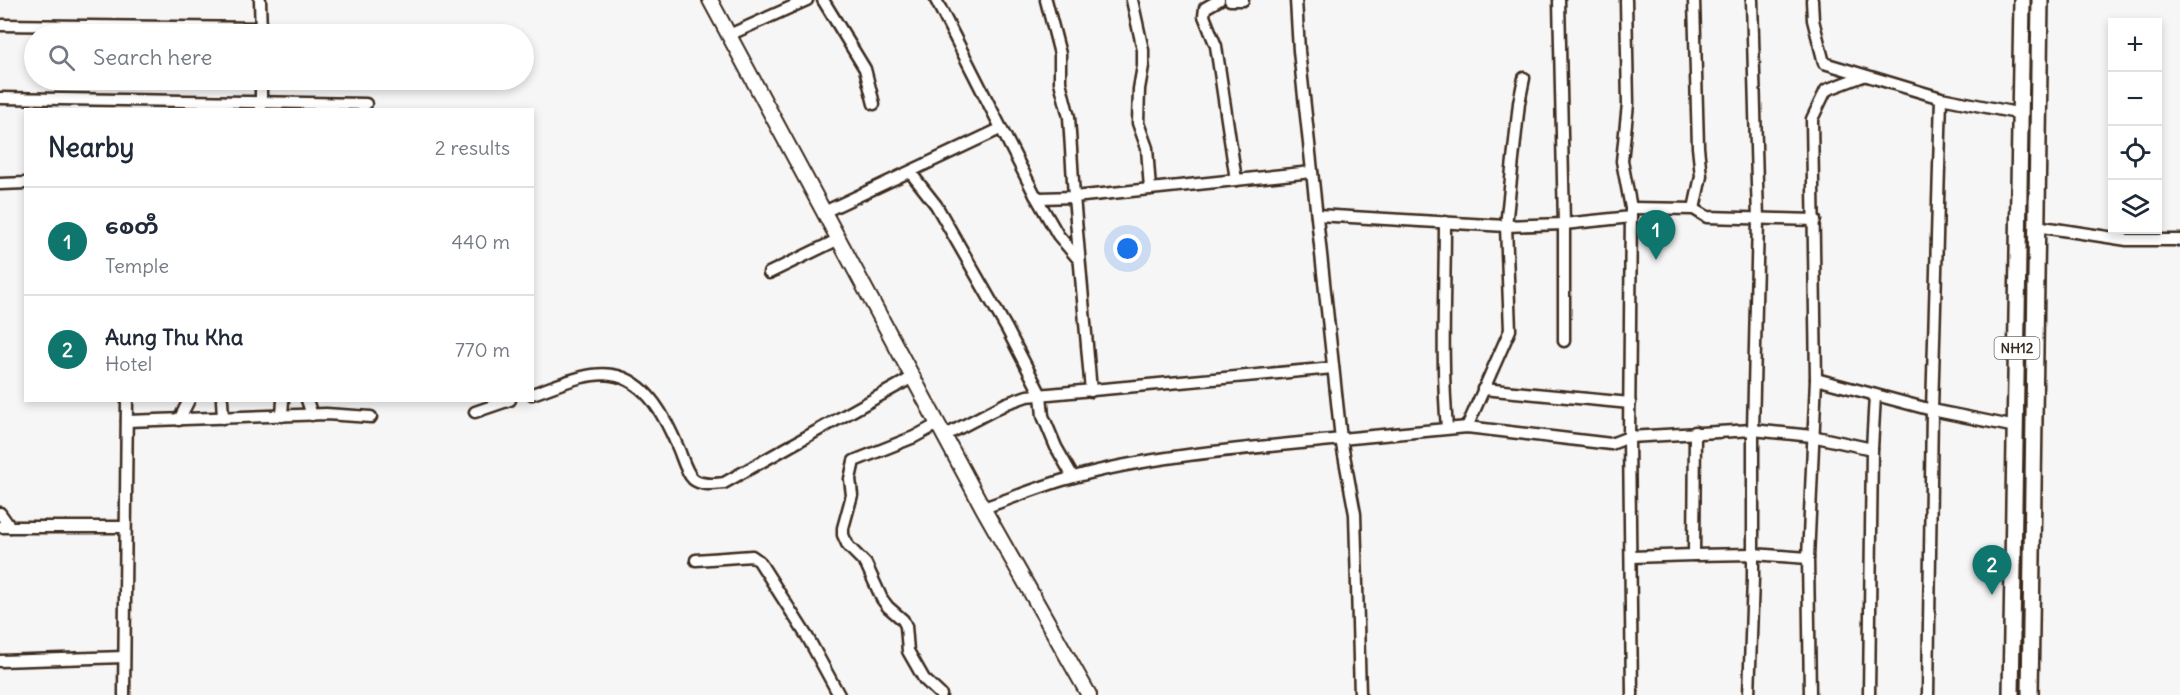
<!DOCTYPE html>
<html lang="en">
<head>
<meta charset="utf-8">
<style>
  :root { --surface:#fff; --page:#f6f6f7; --text:#1f2937; --muted:#747a83; --line:#e0e1e3; --accent:#0f766e }
  body { margin:0; font-family:Delius,"Noto Sans Myanmar",sans-serif; background:var(--page); color:var(--text) }
  .controls { position:absolute; right:18px; top:18px; display:grid; overflow:hidden; border-radius:0px; box-shadow:0 3px 9px #0003 }
  .controls button { width:54px; height:54px; display:grid; place-items:center; padding:0; border:0; border-bottom:2px solid var(--line); background:var(--surface); color:var(--text); font:30px sans-serif }
  .you { position:absolute; left:1128px; top:249px; width:21px; height:21px; margin:-15px; border:4px solid #fff; border-radius:50%; background:#1a73e8; box-shadow:0 0 0 9px #1a73e833 }
  .badge { display:grid; place-items:center; width:39px; height:39px; border-radius:50%; background:var(--accent); color:#fff; font-size:20px; font-weight:700 }
  .pin { position:absolute; translate:-50% -50px; filter:drop-shadow(0 2px 3px #0008) }
  .pin::after { content:''; position:absolute; top:32px; width:21px; height:18px; background:inherit; clip-path:polygon(0 0,100% 0,50% 100%) }
  .list { margin:0; padding:0; list-style:none }
  h2 { display:flex; justify-content:space-between; align-items:center; height:78px; margin:0; padding:0 24px; font-size:26px }
  h2 small { font-size:20px; font-weight:400; color:var(--muted) }
  .list li { display:grid; grid-template-columns:39px 1fr auto; gap:18px; align-items:center; box-sizing:border-box; height:108px; padding:0 24px; border-top:2px solid var(--line) }
  .list b { display:block; font-size:22px; white-space:nowrap }
  .list p { margin:0; font-size:20px; white-space:nowrap; color:var(--muted) }
  .list em { font-size:20px; font-style:normal; color:var(--muted) }
  .icon { flex:none; width:33px; height:33px; fill:none; stroke:currentColor; stroke-width:2; stroke-linecap:round; stroke-linejoin:round }
  .map { position:relative; flex:none; width:2180px; height:695px; overflow:hidden }
  .search { position:absolute; background:var(--surface); box-shadow:0 3px 9px #0003; left:24px; top:24px; width:510px; height:66px; display:flex; align-items:center; gap:15px; box-sizing:border-box; padding:0 21px; border-radius:33px; color:var(--muted); font-size:22px }
  .panel { position:absolute; background:var(--surface); box-shadow:0 3px 9px #0003; left:24px; top:108px; width:510px; height:294px; border-radius:0px }
  .map>svg:first-child { display:block }
</style>
</head>
<body>
<div class="map">
<svg width="2180" height="695" viewBox="0 0 2180 695">
  <rect width="100%" height="100%" fill="#f7f6f6"/>
  <filter id="ink" filterUnits="userSpaceOnUse"><feTurbulence type="fractalNoise" baseFrequency=".0167" numOctaves="2"/><feDisplacementMap in="SourceGraphic" scale="12" xChannelSelector="R" yChannelSelector="G"/><feConvolveMatrix kernelMatrix="1 2 1 2 8 2 1 2 1" color-interpolation-filters="sRGB"/></filter>
  <g filter="url(#ink)">
    <g fill="none" stroke-linecap="round" stroke-linejoin="round">
      <defs>
        <g id="minor">
          <polyline points="260,0 261,34"/>
          <polyline points="823,0 865,69 874,104"/>
          <polyline points="936,0 1035,195 1040,198 1074,197 1312,172"/>
          <polyline points="1046,0 1060,54 1060,82 1069,117 1074,197 1091,391"/>
          <polyline points="1132,0 1143,50 1143,66 1139,89 1138,123 1147,148 1150,189"/>
          <polyline points="1219,0 1205,8 1204,16 1216,46 1236,180"/>
          <polyline points="1230,0 1243,0"/>
          <polyline points="1296,0 1299,51 1341,439 1467,427 1611,444 1629,437 1753,430 1812,436 1872,449"/>
          <polyline points="1559,0 1564,224 1564,341"/>
          <polyline points="1626,0 1628,104 1622,161 1631,208 1629,437 1632,695"/>
          <polyline points="1812,0 1813,20 1824,63 1941,98 2022,114"/>
          <polyline points="0,25 261,28"/>
          <polyline points="729,35 807,0"/>
          <polyline points="261,80 261,109"/>
          <polyline points="0,98 366,104"/>
          <polyline points="910,172 936,205 1007,329 1041,395 1043,416 1056,447 1073,477"/>
          <polyline points="0,184 26,183"/>
          <polyline points="1035,195 1058,235 1079,260"/>
          <polyline points="1631,208 1694,209 1707,217 1815,220"/>
          <polyline points="1694,209 1701,176 1698,147 1694,0"/>
          <polyline points="824,212 1000,129"/>
          <polyline points="1317,215 1506,226 1564,224 1631,217"/>
          <path d="M 1445,222 C 1445,291 1441,360 1447,428"/>
          <polyline points="2036,226 2127,240 2180,240"/>
          <polyline points="769,273 839,239"/>
          <polyline points="1816,379 1932,410 2016,427"/>
          <polyline points="1483,389 1630,403"/>
          <path d="M 532,394 C 557,386 586,371 612,375 C 648,380 667,421 679,450 C 683,460 686,472 693,479 C 701,486 715,484 724,483 L 913,377"/>
          <polyline points="222,400 223,418"/>
          <polyline points="307,400 312,415"/>
          <polyline points="475,412 510,400"/>
          <polyline points="282,416 283,400"/>
          <polyline points="179,420 189,400"/>
          <polyline points="127,421 326,414 371,417"/>
          <polyline points="938,424 914,437 854,461 850,479 852,495 843,528 843,535 848,546 866,564 882,599 888,607 903,620 906,626 908,651 924,679 941,695"/>
          <polyline points="1467,427 1510,330 1506,226 1519,103 1524,78"/>
          <polyline points="944,436 1007,403 1027,396 1333,368"/>
          <path d="M 983,508 C 1013,498 1043,485 1074,477 C 1157,454 1255,448 1341,439 L 1355,514 L 1360,695"/>
          <polyline points="0,513 10,527"/>
          <polyline points="0,527 125,527"/>
          <polyline points="1694,555 1753,554 1808,558"/>
          <polyline points="1631,557 1694,555 1695,432"/>
          <polyline points="696,560 752,556 759,561 808,638 839,695"/>
          <polyline points="0,661 124,657"/>
          <polyline points="124,695 127,400"/>
          <polyline points="1749,695 1753,578 1753,430 1758,220 1752,0"/>
          <polyline points="1810,695 1808,558 1816,379 1812,119 1826,90 1863,76"/>
          <polyline points="1869,695 1872,449 1875,395"/>
          <polyline points="1928,695 1932,410 1941,98"/>
        </g>
        <polyline id="major" points="710,0 983,508 1089,695"/>
        <g id="highway">
          <polyline points="2011,695 2022,0"/>
          <polyline points="2030,695 2040,0"/>
        </g>
      </defs>
      <use href="#minor" stroke="#3b2a1e" stroke-width="15"/>
      <use href="#major" stroke="#3b2a1e" stroke-width="18"/>
      <use href="#highway" stroke="#3b2a1e" stroke-width="20"/>
      <use href="#minor" stroke="#fff" stroke-width="10"/>
      <use href="#major" stroke="#fff" stroke-width="14"/>
      <use href="#highway" stroke="#fff" stroke-width="15"/>
    </g>
  </g>
  <g text-anchor="middle" stroke-width="5" stroke-linejoin="round" paint-order="stroke">
    <rect fill="#fff" stroke="#766a62" stroke-width="1.5" x="1994.5" y="337" width="45" height="22" rx="4.5"/>
    <g font-size="14" font-weight="bold" fill="#3b2a1e">
      <text x="2017" y="353">NH12</text>
    </g>
  </g>
</svg>
<div class="controls">
<button>+</button>
<button>−</button>
<button><svg class="icon" aria-label="locate" viewBox="0 0 24 24"><circle cx="12" cy="12" r="6"/><path d="M12 2v4M12 18v4M2 12h4M18 12h4"/></svg></button>
<button><svg class="icon" aria-label="layers" viewBox="0 0 24 24"><path d="M12 4l9 5-9 5-9-5zM3 14l9 5 9-5"/></svg></button>
</div>
<div class="you"></div>
<div class="pin badge" style="left:1656px;top:260px">1</div>
<div class="pin badge" style="left:1992px;top:595px">2</div>
<div class="search"><svg class="icon" aria-label="search" viewBox="0 0 24 24"><circle cx="10" cy="10" r="6"/><path d="M15 15l6 6"/></svg>Search here</div>
<section class="panel">
<h2>Nearby<small>2 results</small></h2>
<ul class="list">
<li><span class="badge">1</span><div><b>စေတီ</b><p>Temple</p></div><em>440 m</em></li>
<li><span class="badge">2</span><div><b>Aung Thu Kha</b><p>Hotel</p></div><em>770 m</em></li>
</ul>
</section>
</div>
</body>
</html>
